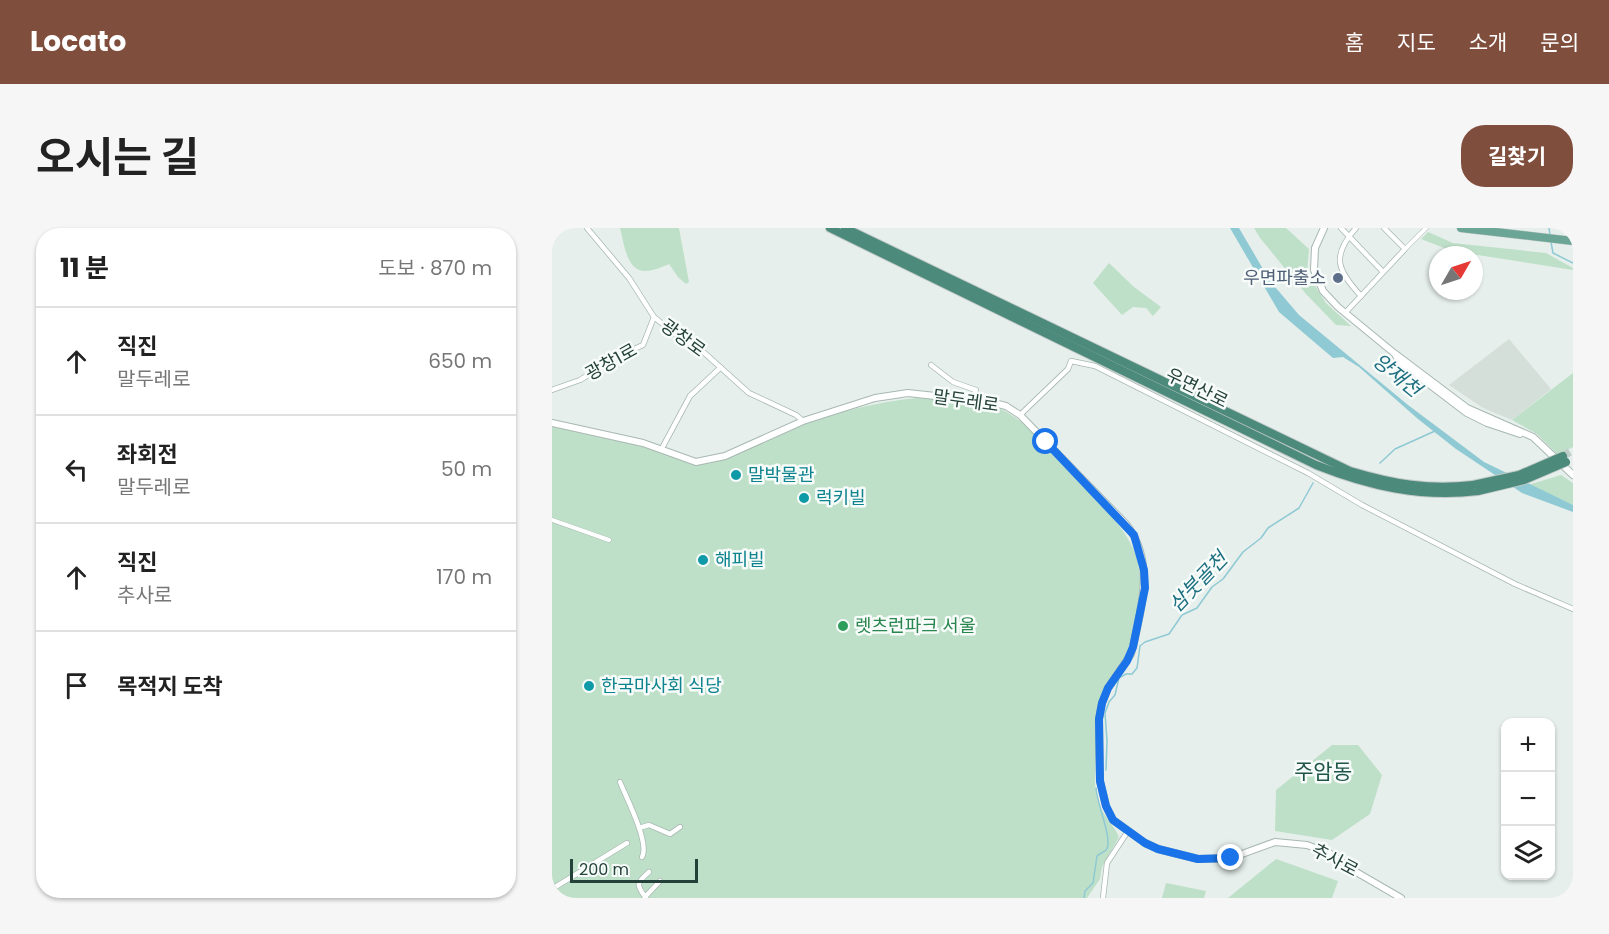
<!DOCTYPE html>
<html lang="ko">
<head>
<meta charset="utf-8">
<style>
  :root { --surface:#fff; --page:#f6f6f6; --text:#222; --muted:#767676; --line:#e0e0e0; --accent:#804e3d }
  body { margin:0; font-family:Poppins,"Noto Sans KR",sans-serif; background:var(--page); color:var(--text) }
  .controls { position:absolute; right:18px; bottom:18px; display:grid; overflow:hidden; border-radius:12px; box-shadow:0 2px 4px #0004 }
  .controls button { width:54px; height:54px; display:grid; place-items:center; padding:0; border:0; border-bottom:2px solid var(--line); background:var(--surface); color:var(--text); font:30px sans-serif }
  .compass { position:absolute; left:877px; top:18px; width:54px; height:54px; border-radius:50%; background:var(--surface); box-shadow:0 2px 4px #0004; rotate:51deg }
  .scale { position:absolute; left:18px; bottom:15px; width:128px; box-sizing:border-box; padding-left:6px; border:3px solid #24423a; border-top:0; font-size:16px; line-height:21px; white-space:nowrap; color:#24423a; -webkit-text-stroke:4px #f7fbf9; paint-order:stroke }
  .stop { position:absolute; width:18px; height:18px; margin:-14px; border:4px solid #1a73e8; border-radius:50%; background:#fff }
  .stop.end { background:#1a73e8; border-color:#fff; box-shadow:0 2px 6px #0008 }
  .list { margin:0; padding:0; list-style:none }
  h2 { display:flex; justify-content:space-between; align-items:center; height:78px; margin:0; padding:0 24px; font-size:26px }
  h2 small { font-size:20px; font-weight:400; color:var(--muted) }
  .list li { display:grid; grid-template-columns:39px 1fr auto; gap:18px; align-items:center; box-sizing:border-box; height:108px; padding:0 24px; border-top:2px solid var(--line) }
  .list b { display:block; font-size:22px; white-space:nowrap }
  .list p { margin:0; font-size:20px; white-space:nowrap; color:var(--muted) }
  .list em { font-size:20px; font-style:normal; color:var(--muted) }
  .icon { flex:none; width:33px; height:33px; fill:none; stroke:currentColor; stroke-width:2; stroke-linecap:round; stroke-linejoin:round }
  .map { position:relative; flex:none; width:1021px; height:670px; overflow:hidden; border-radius:24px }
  header { display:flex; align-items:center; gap:36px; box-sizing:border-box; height:84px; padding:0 30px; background:var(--accent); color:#fff }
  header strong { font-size:28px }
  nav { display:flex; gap:33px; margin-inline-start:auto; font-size:21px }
  .intro { display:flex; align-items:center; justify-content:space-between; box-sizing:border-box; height:144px; padding:0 36px }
  h1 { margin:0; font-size:42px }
  .button { padding:15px 27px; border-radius:24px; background:var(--accent); color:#fff; font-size:21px; font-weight:700 }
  main { display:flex; gap:36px; padding:0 36px }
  aside { flex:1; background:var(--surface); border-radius:24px; box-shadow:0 2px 4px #0004 }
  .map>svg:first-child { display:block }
</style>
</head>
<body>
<header>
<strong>Locato</strong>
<nav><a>홈</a><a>지도</a><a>소개</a><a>문의</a></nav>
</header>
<div class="intro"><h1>오시는 길</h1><a class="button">길찾기</a></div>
<main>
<aside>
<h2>11 분<small>도보 · 870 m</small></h2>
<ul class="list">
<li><svg class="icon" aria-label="ahead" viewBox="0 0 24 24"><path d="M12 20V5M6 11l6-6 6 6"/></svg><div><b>직진</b><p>말두레로</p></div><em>650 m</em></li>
<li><svg class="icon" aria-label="left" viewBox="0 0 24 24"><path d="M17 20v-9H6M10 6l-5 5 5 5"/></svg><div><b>좌회전</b><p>말두레로</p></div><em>50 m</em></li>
<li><svg class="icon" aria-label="ahead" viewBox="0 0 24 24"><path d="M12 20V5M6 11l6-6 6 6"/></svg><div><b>직진</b><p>추사로</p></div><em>170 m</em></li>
<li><svg class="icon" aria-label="arrive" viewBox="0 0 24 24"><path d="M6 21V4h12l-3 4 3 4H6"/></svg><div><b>목적지 도착</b></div></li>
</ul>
</aside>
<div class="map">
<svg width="1021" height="670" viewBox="0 0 1021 670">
  <rect width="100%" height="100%" fill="#e6efeb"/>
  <polygon fill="#d4dfda" points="957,111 999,161 960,192 931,180 897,157"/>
  <g fill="#bfe0c8">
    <path d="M 68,0 L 127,0 L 137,54 L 134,56 L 126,49 L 117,36 C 110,39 101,43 94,43 C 74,44 72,14 68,0 Z"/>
    <polygon points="702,0 734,0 757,21 755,45 774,75 799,98 784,97 754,66 708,10"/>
    <polygon points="876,4 901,15 994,25 1021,40 1021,42 900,23 869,11"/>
    <polygon points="557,35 582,59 609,79 601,88 594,80 581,79 570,87 541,55"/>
    <polygon points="1021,145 1021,219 1006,227 985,206 960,192"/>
    <path d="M 365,170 C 386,172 408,171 429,175 C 466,180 493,218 517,244 C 539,267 567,291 581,320 C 595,350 587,394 575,423 C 568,441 553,456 547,475 C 541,490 544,504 544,520 C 544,537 541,553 545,570 C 549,586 561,595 567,609 L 550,639 L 548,651 L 535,670 L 0,670 L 0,196 L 90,218 L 142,236 L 157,234 C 224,206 291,177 365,170 Z"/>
    <polygon points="1009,247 1021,255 1021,277 976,257"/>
    <polygon points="780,517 806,517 830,547 818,586 780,612 723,603 724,562"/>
    <polygon points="724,631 786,653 780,670 676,670"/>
    <polygon points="614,655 654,663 652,670 610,670"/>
  </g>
  <polygon fill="#8ec9d4" points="678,0 687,0 718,53 747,87 856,177 932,234 1021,277 1021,284 970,265 904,221 866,191 807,139 791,129 781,130 727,84"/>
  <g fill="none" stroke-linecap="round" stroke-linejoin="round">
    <g stroke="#8ec9d4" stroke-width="1.5">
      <polyline points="997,0 998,7"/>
      <polyline points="999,14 1001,25 1021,35"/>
      <polyline points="828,235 843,221 883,203"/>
      <polyline points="554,542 555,513 553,485 557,474 563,467 567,450 574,446 580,446 585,440 588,418 593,414 617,406 630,387 645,380 660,359 671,351 691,324 709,310 716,300 747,280 761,255"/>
      <path d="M 532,670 L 533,663 L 541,655 L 545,628 C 546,627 553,623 554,622 C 562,613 544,574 544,560"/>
    </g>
    <polyline stroke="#bfccc8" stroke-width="8" stroke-dasharray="8 4" stroke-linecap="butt" points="1011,228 1021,222"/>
    <defs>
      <g id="pedestrian">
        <polyline points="853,21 874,0"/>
        <polyline points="0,292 57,312"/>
      </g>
      <g id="minor">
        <polyline points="35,0 77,50 102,89 123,106 148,121 197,165 244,187 251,193"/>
        <polyline points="789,0 831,44"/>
        <path d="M 804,0 C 779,28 785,42 809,68"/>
        <polyline points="793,85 853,21 832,0"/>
        <polyline points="379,137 401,154 424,162 419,172"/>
        <polyline points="0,162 28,152 67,128 91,117 102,89"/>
        <polyline points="468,187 516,141 519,133 543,138 756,245 810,277 963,356 1021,381"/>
        <polyline points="109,222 138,168 168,140"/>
        <path d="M 68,554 C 74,569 98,615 90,629"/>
        <polyline points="87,600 97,597 118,606 128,599"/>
        <polyline points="0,661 75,615"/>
        <polyline points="93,669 108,653"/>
        <path d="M 94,670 C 84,657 84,655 97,644"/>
        <polyline points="551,670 555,635 576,603"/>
      </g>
      <g id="tertiary">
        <polyline points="772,0 763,20 762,42 771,63 786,79 842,125 915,180 981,209 1021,247"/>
        <polyline points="844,128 848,134 915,185 935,195 968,206"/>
        <path d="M 0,195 L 91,215 L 144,234 L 173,228 L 251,193 L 323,170 L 356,165 L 438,174 L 454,178 L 468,187 L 574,296 C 603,333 590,377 581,419 L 579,426 L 556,460 L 550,475 L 547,491 L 548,553 L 554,578 L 561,592 L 593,615 L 606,621 L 646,631 L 679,630 L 723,614 L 755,617 L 777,625 L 799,641 L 849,670"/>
      </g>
      <polyline id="primary" points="909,0 1021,13"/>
      <g id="trunk">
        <path d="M 278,0 L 764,237 C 817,258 869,270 926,263"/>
        <path d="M 293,0 L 798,243 C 842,256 876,262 921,257"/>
      </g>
    </defs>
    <use href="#pedestrian" stroke="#a8b8b2" stroke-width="5"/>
    <use href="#minor" stroke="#a8b8b2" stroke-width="6"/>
    <use href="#tertiary" stroke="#a8b8b2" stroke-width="8"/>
    <use href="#primary" stroke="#c2cac8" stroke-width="9"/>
    <use href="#trunk" stroke="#c2cac8" stroke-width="10"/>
    <use href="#pedestrian" stroke="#fff" stroke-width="4"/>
    <use href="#minor" stroke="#fff" stroke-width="4.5"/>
    <use href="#tertiary" stroke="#fff" stroke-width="6"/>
    <use href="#primary" stroke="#6aa596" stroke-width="8"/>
    <use href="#trunk" stroke="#4c8a7c" stroke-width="8"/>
    <defs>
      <g id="trunk-bridge">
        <polyline points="921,257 967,247 1011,228"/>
        <polyline points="926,263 972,252 1014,234"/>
      </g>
    </defs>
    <use href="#trunk-bridge" stroke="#c2cac8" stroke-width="10" stroke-linecap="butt"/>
    <use href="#trunk-bridge" stroke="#4c8a7c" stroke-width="8"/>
  </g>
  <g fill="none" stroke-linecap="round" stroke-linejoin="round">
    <polyline stroke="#1a73e8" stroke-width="8" points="494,214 582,307 592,342 593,360 581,419 575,433 556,460 550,475 547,491 548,553 554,578 561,592 593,615 606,621 646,631 679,630"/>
  </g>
  <circle fill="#5c6f8a" stroke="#f7fbf9" stroke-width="2" cx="786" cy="50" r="6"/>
  <g fill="#0f9aa8" stroke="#f7fbf9" stroke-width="2">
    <circle cx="184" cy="247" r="6"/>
    <circle cx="252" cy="270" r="6"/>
    <circle cx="151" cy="332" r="6"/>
    <circle cx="37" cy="458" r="6"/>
  </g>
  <circle fill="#2e9e5b" stroke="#f7fbf9" stroke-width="2" cx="291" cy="398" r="6"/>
  <g text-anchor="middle" stroke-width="5" stroke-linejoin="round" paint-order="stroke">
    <g font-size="18" fill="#4e5e75" stroke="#f7fbf9" text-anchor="end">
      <text x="774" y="56">우면파출소</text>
    </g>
    <g font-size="18" fill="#24423a" stroke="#f7fbf9">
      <text transform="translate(131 110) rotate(36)" y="6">광창로</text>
      <text transform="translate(59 134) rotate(-29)" y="6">광창1로</text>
      <text transform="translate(645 160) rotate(26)" y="6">우면산로</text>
      <text transform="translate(414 173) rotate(8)" y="6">말두레로</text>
      <text transform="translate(783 632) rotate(28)" y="6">추사로</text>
    </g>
    <g font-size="18" fill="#0d838f" stroke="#f7fbf9" text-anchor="start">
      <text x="196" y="253">말박물관</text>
      <text x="264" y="276">럭키빌</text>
      <text x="163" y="338">해피빌</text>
      <text x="49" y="464">한국마사회 식당</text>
    </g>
    <g font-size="18" fill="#27864d" stroke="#f7fbf9" text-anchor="start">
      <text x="303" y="404">렛츠런파크 서울</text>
    </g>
    <g font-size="20" font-style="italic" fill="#1c6f80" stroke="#f7fbf9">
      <text transform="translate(845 147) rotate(39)" y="7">양재천</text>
      <text transform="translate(646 354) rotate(-46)" y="7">삼붓골천</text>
    </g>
    <g font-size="21" fill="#1f5548" stroke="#f7fbf9">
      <text x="771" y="551">주암동</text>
    </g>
  </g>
</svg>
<div class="controls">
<button>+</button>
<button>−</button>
<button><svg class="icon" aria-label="layers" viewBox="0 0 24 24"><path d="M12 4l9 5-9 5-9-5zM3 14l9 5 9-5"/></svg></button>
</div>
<svg class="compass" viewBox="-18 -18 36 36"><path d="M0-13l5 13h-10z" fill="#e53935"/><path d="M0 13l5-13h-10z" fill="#767676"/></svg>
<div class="scale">200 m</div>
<div class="stop" style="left:494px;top:214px"></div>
<div class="stop end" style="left:679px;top:630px"></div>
</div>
</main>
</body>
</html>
